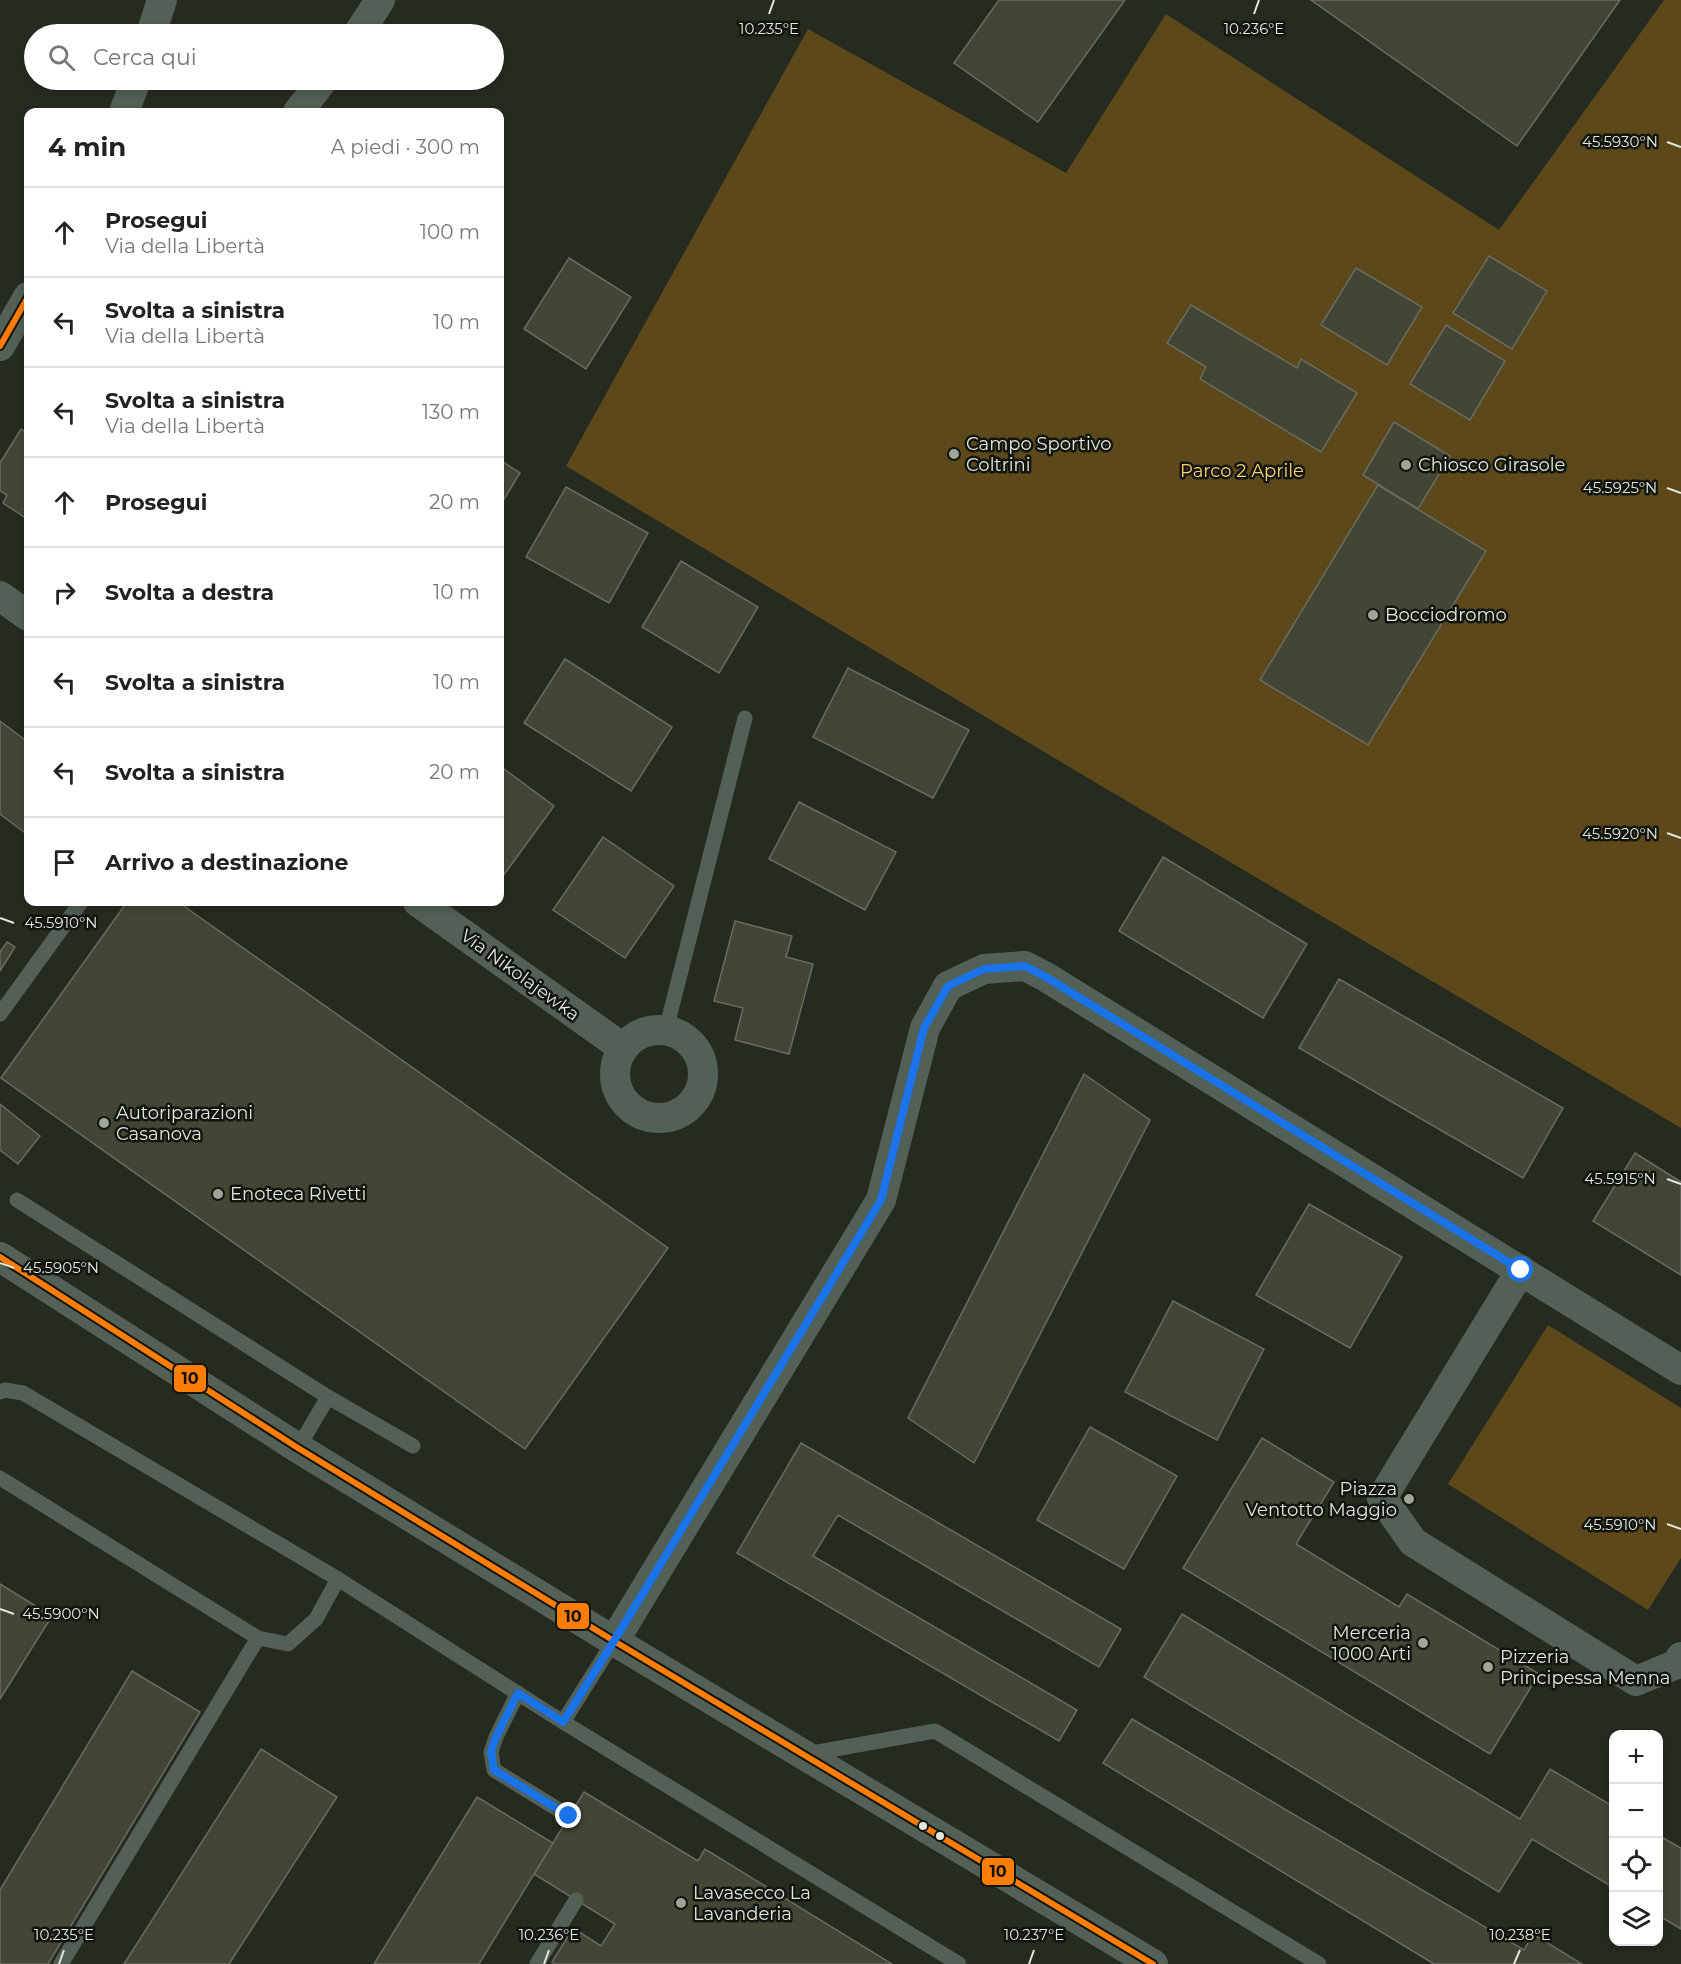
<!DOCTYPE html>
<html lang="it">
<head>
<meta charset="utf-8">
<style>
  :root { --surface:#fff; --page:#f6f6f6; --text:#222; --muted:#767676; --line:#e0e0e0 }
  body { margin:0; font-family:Montserrat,sans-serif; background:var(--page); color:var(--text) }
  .controls { position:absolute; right:18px; bottom:18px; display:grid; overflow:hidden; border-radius:12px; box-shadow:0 3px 9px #0003 }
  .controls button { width:54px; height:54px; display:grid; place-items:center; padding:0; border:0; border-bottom:2px solid var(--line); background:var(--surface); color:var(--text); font:30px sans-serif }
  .stop { position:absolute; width:18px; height:18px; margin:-14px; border:4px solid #1a73e8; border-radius:50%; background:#fff }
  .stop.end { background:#1a73e8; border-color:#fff; box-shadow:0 2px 6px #0008 }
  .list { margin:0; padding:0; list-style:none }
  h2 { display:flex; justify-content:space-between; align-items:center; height:78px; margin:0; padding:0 24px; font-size:26px }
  h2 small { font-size:20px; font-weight:400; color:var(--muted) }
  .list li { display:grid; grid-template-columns:39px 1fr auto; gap:18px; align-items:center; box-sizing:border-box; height:90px; padding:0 24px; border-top:2px solid var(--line) }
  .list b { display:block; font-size:22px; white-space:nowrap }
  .list p { margin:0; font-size:20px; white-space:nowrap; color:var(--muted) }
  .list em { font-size:20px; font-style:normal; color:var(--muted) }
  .icon { flex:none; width:33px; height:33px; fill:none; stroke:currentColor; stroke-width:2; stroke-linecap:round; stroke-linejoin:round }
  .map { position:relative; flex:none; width:1681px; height:1964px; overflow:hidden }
  .search { position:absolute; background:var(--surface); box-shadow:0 3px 9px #0003; left:24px; top:24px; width:480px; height:66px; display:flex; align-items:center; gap:15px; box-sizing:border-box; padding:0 21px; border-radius:33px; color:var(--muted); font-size:22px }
  .panel { position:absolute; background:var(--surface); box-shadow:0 3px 9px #0003; left:24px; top:108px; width:480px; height:798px; border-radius:12px }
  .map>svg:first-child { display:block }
</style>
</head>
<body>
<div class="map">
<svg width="1681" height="1964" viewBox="0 0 1681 1964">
  <rect width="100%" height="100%" fill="#262b21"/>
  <g fill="#5d481a">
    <polygon points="1664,0 1681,0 1681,1128 1093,781 566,466 808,29 1066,173 1166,14 1499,230"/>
    <polygon points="1548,1325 1681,1408 1681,1558 1648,1610 1448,1484"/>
  </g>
  <g fill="#444635" stroke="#696b62" stroke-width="1.5">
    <polygon points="999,0 1125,0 1038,122 954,63"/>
    <polygon points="1311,0 1620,0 1517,146"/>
    <polygon points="1489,256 1547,291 1512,349 1453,313"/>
    <polygon points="569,258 631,297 586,369 524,329"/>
    <polygon points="1356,268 1422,307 1387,365 1321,325"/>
    <polygon points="1191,305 1297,368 1301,359 1357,393 1321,452 1200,379 1206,367 1167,343"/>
    <polygon points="1446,325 1505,361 1470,420 1410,384"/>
    <polygon points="1394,422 1450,456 1418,509 1363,475"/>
    <polygon points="21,429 28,434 28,509 24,517 3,503 7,495 0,491 0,463"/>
    <polygon points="500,460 520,473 500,506"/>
    <polygon points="1378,485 1486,551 1368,745 1260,680"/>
    <polygon points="566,487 648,533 609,603 526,557"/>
    <polygon points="681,561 758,607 719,673 642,627"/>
    <polygon points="565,659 672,727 631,791 524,723"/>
    <polygon points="848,668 969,730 933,798 813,737"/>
    <polygon points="0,721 28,742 28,835 0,814"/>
    <polygon points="500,766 554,806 503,876 500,874"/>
    <polygon points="799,802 896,852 865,910 769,859"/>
    <polygon points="603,837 674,886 625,958 553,910"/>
    <polygon points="1163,857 1307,944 1263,1018 1119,931"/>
    <polygon points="127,902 178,902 668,1248 525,1449 1,1078"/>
    <polygon points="735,921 792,936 786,957 813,964 789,1054 735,1040 743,1008 714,1001"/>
    <polygon points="7,942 15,947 0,971 0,952"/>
    <polygon points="1339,979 1563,1108 1523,1178 1299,1048"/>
    <polygon points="1084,1074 1150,1120 974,1463 908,1418"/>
    <polygon points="0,1104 40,1136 18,1164 0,1150"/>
    <polygon points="1635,1153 1681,1182 1681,1275 1593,1221"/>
    <polygon points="1309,1204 1402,1257 1350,1348 1256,1295"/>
    <polygon points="1173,1301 1264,1349 1217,1440 1125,1392"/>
    <polygon points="1090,1427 1177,1476 1124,1569 1037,1520"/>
    <polygon points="1262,1438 1334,1482 1296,1544 1399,1607 1407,1594 1539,1674 1490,1754 1183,1568"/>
    <polygon points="801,1443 1121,1629 1099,1667 838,1515 813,1556 1077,1710 1059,1741 737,1553"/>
    <polygon points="0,1584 52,1616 0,1699"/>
    <polygon points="1182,1614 1520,1819 1550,1769 1614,1807 1614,1888 1532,1839 1499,1892 1144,1677"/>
    <polygon points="132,1671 200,1712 48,1964 0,1964 0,1890"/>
    <polygon points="1132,1719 1524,1950 1533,1934 1582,1964 1434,1964 1103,1763"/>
    <polygon points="261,1749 337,1797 229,1964 124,1964"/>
    <polygon points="584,1792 698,1861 705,1849 892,1964 555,1964 552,1962 573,1928 601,1946 615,1924 534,1874"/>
    <polygon points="477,1797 553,1843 479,1964 374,1964"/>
    <polygon points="1658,1835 1681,1848 1681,1929 1658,1915"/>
  </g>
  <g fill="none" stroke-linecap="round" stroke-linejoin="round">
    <g stroke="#526056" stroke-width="15">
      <polyline points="0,1014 81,902"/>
      <polyline points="666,1030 745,718"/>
      <polyline points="17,1200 328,1397 298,1448"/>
      <polyline points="0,1392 5,1390 23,1393 338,1579 563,1722 959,1964"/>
      <polyline points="328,1397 413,1446"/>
      <polyline points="0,1478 258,1638 288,1644 316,1619 338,1579"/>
      <polyline points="518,1693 496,1737 491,1752 494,1770 569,1816"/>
      <polyline points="563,1722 614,1641"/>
      <polyline points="807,1754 935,1731 1319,1964"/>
      <polyline points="61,1964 258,1638"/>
      <polyline points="537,1964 576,1900"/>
    </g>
    <g stroke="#526056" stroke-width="30">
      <polyline points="151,34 162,0"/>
      <polyline points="358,34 380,0"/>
      <polyline points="124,112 136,80"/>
      <polyline points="298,112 323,80"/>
      <polyline points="0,346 28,297"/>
      <polyline points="0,596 28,616"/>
      <polyline points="418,902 623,1048"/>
      <circle cx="659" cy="1074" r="44"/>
      <polyline points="0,1257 298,1448 614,1641 1153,1964"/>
      <polyline points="1521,1270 1382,1498 1413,1542 1636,1681 1677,1664 1681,1657"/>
      <polyline points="614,1641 881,1200 925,1028 948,986 984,969 1025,966 1046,977 1681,1370"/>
    </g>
    <defs>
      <g id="bus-1">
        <polyline points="0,346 28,297"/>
        <polyline points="0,1257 298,1448 614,1641 1153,1964"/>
      </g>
    </defs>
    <use href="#bus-1" stroke="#11150e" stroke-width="10"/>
    <use href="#bus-1" stroke="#ff7d04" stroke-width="6"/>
  </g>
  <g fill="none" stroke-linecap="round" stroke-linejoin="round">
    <polyline stroke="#1a73e8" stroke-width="8" points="569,1816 494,1770 491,1752 496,1737 518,1693 563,1722 614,1641 881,1200 924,1028 948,986 984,969 1025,966 1046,977 1521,1270"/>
  </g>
  <path fill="none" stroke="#e0e7dc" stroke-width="2" d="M 769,14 L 774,0M 1254,14 L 1259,0M 1667,142 L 1681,147M 1667,488 L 1681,493M 1667,833 L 1681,838M 0,918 L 14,923M 1667,1179 L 1681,1184M 0,1263 L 14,1268M 1667,1524 L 1681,1529M 0,1609 L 14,1614M 59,1964 L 64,1950M 544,1964 L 549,1950M 1029,1964 L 1034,1950M 1514,1964 L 1520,1950"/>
  <g fill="#9fa59b" stroke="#11150e" stroke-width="2">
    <circle cx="954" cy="454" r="6"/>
    <circle cx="1406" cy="465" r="6"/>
    <circle cx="1373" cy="615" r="6"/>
    <circle cx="104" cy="1123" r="6"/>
    <circle cx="218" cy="1194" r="6"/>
    <circle cx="1409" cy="1499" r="6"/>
    <circle cx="1423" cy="1643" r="6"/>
    <circle cx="1488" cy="1667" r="6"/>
    <circle cx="681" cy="1903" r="6"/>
  </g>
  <g fill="#e0e7dc" stroke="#11150e" stroke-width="2">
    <circle cx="923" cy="1826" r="5"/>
    <circle cx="940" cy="1836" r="5"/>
  </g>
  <g text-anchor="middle" stroke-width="5" stroke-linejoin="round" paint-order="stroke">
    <g font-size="18" fill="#e0e7dc" stroke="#11150e" text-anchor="start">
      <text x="966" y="450">Campo Sportivo<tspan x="966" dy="21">Coltrini</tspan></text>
      <text x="1418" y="471">Chiosco Girasole</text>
      <text x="1385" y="621">Bocciodromo</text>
      <text x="116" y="1119">Autoriparazioni<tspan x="116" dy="21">Casanova</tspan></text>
      <text x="230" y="1200">Enoteca Rivetti</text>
      <text x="1397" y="1495" text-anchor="end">Piazza<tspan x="1397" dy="21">Ventotto Maggio</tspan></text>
      <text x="1411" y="1639" text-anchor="end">Merceria<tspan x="1411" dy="21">1000 Arti</tspan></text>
      <text x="1500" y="1663">Pizzeria<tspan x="1500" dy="21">Principessa Menna</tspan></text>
      <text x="693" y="1899">Lavasecco La<tspan x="693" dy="21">Lavanderia</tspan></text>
    </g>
    <g font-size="18" fill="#fcce76" stroke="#11150e">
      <text x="1242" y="477">Parco 2 Aprile</text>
    </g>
    <g font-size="18" fill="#e0e7dc" stroke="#11150e">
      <text transform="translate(520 975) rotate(36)" y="6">Via Nikolajewka</text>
    </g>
  </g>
  <g font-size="15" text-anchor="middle" fill="#e0e7dc" stroke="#11150e" stroke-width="5" stroke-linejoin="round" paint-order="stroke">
    <text x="769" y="34">10.235°E</text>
    <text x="1254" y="34">10.236°E</text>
    <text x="1620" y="147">45.5930°N</text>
    <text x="1620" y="493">45.5925°N</text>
    <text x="1620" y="839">45.5920°N</text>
    <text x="61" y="928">45.5910°N</text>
    <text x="1620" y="1184">45.5915°N</text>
    <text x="61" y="1273">45.5905°N</text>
    <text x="1620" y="1530">45.5910°N</text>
    <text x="61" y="1619">45.5900°N</text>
    <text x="64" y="1940">10.235°E</text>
    <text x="549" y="1940">10.236°E</text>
    <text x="1034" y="1940">10.237°E</text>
    <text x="1520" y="1940">10.238°E</text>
  </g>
  <g stroke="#11150e" stroke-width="2">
    <rect x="173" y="1364" width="34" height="29" rx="6" fill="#ff7d04"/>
    <rect x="556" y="1602" width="34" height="28" rx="6" fill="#ff7d04"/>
    <rect x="981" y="1857" width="34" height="29" rx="6" fill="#ff7d04"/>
  </g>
  <g font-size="16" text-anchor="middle" font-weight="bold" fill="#111">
    <text x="190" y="1384">10</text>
    <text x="573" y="1622">10</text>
    <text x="998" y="1877">10</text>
  </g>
</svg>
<div class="controls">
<button>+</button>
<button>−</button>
<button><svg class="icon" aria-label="locate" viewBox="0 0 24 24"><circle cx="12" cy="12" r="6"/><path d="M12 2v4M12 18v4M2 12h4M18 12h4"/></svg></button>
<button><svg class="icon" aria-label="layers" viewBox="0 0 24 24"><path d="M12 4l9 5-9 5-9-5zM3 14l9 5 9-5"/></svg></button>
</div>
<div class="stop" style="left:1521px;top:1270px"></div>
<div class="stop end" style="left:569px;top:1816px"></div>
<div class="search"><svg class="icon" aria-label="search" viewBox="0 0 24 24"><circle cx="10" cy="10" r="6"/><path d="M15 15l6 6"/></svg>Cerca qui</div>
<section class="panel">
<h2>4 min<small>A piedi · 300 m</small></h2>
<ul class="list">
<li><svg class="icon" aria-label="ahead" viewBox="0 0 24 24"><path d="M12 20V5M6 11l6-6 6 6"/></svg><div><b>Prosegui</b><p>Via della Libertà</p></div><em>100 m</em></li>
<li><svg class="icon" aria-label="left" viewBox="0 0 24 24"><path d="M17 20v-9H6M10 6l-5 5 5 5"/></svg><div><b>Svolta a sinistra</b><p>Via della Libertà</p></div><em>10 m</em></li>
<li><svg class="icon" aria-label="left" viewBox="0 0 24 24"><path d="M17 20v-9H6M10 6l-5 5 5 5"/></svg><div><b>Svolta a sinistra</b><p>Via della Libertà</p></div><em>130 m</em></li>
<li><svg class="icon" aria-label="ahead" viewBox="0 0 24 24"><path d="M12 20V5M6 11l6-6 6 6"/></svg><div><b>Prosegui</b></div><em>20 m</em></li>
<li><svg class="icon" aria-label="right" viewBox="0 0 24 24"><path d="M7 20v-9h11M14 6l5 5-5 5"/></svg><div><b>Svolta a destra</b></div><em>10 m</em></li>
<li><svg class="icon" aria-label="left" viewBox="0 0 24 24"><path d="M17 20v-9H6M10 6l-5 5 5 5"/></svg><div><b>Svolta a sinistra</b></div><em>10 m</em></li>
<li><svg class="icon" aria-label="left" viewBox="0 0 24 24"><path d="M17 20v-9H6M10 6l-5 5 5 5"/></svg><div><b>Svolta a sinistra</b></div><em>20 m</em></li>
<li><svg class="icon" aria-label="arrive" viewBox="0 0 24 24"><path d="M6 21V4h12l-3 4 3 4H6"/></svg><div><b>Arrivo a destinazione</b></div></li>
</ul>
</section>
</div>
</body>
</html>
